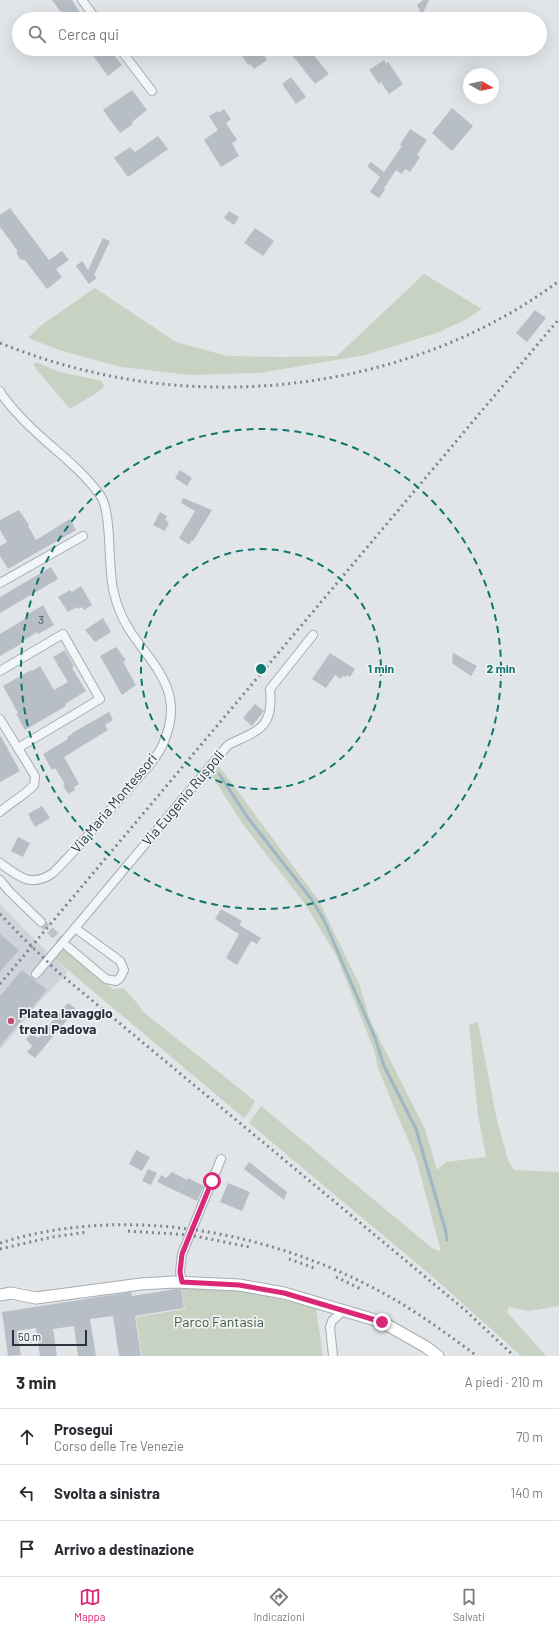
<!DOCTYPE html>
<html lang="it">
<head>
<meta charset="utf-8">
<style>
  :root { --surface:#fff; --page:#f2f2f3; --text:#2b2b33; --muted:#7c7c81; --line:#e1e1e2; --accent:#db2777 }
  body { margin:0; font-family:Barlow,sans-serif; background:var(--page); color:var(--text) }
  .compass { position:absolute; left:463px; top:68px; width:36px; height:36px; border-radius:50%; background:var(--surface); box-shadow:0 4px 16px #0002; rotate:99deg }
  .scale { position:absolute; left:12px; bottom:10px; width:75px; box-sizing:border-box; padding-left:4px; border:2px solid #2a343f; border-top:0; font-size:11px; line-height:14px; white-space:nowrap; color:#2a343f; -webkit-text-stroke:3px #f0f3f6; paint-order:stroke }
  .stop { position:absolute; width:12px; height:12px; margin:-9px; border:3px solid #db2777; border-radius:50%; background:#fff }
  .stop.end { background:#db2777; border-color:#fff; box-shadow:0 1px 4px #0008 }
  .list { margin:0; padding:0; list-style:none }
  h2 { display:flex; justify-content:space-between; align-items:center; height:52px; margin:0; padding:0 16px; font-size:17px }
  h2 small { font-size:13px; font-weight:400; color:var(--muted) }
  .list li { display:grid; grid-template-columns:26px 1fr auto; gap:12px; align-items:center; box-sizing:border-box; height:56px; padding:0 16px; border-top:1px solid var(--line) }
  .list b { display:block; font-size:15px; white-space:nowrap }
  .list p { margin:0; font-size:13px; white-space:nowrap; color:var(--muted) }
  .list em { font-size:13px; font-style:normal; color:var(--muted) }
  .icon { flex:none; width:22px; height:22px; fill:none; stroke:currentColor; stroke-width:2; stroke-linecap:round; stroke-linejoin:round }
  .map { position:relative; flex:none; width:559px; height:1356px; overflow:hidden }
  .search { position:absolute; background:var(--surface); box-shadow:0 4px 16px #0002; left:12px; right:12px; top:12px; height:44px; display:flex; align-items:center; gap:10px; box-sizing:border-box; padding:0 14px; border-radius:22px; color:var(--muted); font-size:15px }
  .sheet { height:220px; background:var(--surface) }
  nav { display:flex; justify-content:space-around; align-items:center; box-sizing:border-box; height:56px; border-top:1px solid var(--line); background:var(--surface); font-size:11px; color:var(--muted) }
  nav a { display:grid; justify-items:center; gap:2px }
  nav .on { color:var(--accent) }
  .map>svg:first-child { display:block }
</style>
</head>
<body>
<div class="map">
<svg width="559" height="1356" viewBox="0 0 559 1356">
  <rect width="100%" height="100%" fill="#e1e5e8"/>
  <polygon fill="#cfd4da" points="0,904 26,931 68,972 40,1001 0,1050"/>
  <g fill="#c8d2c3">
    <polygon points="424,274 482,309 467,319 437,333 365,355 260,373 190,375 121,367 62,351 28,338 40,326 95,288 176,342 227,356 280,357 337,356"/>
    <polygon points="36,362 60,372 102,381 104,386 98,392 70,409 33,365"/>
    <polygon points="219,766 319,901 360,986 370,1020 425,1129 437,1170 446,1162 486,1157 478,1115 469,1025 478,1022 496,1116 508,1160 514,1170 559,1172 559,1306 529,1311 509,1307 507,1312 546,1356 521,1356 432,1276 249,1123 261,1106 432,1248 441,1252 416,1158 393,1105 378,1068 374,1050 336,955 305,904 242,823 212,776"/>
    <polygon points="61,944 95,973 112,989 123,988 139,1005 142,1011 255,1101 250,1111 244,1118 50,955"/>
    <polygon points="181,1286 220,1288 258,1294 316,1308 323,1356 142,1356 136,1317 185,1309"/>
  </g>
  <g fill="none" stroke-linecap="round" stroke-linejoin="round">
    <polyline stroke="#9eb6c6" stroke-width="3" points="219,774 248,818 312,900 324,920 375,1038 384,1066 416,1129 446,1232 447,1240"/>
  </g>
  <g fill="#b8bec5">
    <polygon points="52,0 72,0 84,19 50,19 61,12"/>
    <polygon points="423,0 429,0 422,15 417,5"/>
    <polygon points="88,49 109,49 122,65 108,76"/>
    <polygon points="249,49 260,49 267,60 254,69 250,64 248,65 241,54"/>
    <polygon points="299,49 309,49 329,74 315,84 292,55"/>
    <polygon points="384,60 386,64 388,62 403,84 389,94 381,82 379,84 369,70"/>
    <polygon points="291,77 306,97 296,104 282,84"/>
    <polygon points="132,90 147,110 132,122 133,124 120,133 103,110"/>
    <polygon points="452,108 473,126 452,151 432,133"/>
    <polygon points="224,109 231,119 226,123 237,140 232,143 239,156 221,167 204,140 218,130 209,116 218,111 219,113"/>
    <polygon points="410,129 427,140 417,155 420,157 410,172 405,169 402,174 396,170 384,188 385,189 379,198 370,192 380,177 367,166 371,162 384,172 402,146 400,145"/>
    <polygon points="158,136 168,149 128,177 114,158 130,147 135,152"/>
    <polygon points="10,208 49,260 62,251 69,260 56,269 62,277 47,289 25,260 20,259 17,254 17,250 0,227 0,215"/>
    <polygon points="229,211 239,217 234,225 224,218"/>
    <polygon points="255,228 274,241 263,256 244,243"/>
    <polygon points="103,238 110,241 94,275 97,278 89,284 76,266 82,261 88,270"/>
    <polygon points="535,310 546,318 527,342 516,333"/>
    <polygon points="180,470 192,478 187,486 175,478"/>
    <polygon points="183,498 212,510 193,541 192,540 189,545 179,538 195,511 181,503"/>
    <polygon points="19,510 29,525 28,526 36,540 70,519 76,530 8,569 0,556 0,546 7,542 0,530 0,520"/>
    <polygon points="160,512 167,516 165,520 169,522 165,531 153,525"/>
    <polygon points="51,567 58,579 0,613 0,597"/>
    <polygon points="81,586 92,605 84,610 82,607 78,609 77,607 68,612 58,597 70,590 72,592"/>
    <polygon points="43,605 54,625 38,634 37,632 20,643 21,644 0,656 0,634 28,617 27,615"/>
    <polygon points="103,618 111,632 95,642 85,630"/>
    <polygon points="116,647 126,660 123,662 136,685 122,695 100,656"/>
    <polygon points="65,650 74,666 72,668 86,691 65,704 66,706 25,730 16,714 18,713 3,686 31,670 32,671 40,666 54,690 68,682 53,657"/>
    <polygon points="330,653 355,669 350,677 347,675 346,677 343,676 341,679 335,675 326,688 312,679"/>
    <polygon points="453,653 477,666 471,676 452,663"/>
    <polygon points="255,704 264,711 252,726 243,718"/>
    <polygon points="109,712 113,720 105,725 108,730 64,757 79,784 74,787 75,790 68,794 63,785 65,784 55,768 52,770 43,754 68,739 67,737 72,734 72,733"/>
    <polygon points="0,735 20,771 0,782"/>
    <polygon points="42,806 50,818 35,827 28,814"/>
    <polygon points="18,837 30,843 23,857 11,851"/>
    <polygon points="221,909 242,921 239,925 261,938 257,944 251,941 237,965 226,958 239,934 215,919"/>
    <polygon points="0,934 19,950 0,972"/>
    <polygon points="22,970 47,990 0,1046 0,996"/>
    <polygon points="68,1003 76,1009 35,1058 27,1052 32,1046 26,1039 32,1033 38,1038"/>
    <polygon points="136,1150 150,1157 142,1171 129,1164"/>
    <polygon points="249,1162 287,1192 284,1200 244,1169"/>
    <polygon points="148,1169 157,1173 151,1185 142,1181"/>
    <polygon points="172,1172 187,1180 188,1178 204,1186 197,1201 157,1182 161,1175 166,1178"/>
    <polygon points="228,1183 250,1192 242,1211 220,1202"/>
    <polygon points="176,1289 181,1289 184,1308 135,1316 141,1356 119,1356 113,1316 90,1319 96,1356 78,1356 74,1326 53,1329 57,1356 40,1356 36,1328 17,1331 21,1355 8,1356 2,1312 131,1292 132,1296"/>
  </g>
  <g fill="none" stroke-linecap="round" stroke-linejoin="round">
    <polyline stroke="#bcc2c6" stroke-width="8" stroke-dasharray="8 4" stroke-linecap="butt" points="41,922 68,947"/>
    <defs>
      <g id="minor">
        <polyline points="82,0 96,19"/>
        <polyline points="120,49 152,91"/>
        <path d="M 0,391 C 4,399 10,405 16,412 C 42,442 77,463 100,495 C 113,513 107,570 114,593 C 117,606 122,618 129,629 C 141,649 159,666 167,688 C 174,706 171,726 163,744 C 156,760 141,774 130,787 C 105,816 81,845 53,873 C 31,888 19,877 0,863"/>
        <polyline points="0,583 83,536"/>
        <polyline points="0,671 63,634 100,699 18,748"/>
        <path d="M 0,719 L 35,776 L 34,785 C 24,796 11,802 0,812"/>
        <polyline points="0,880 9,891 41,922"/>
        <path d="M 68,947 L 106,979 L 116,981 L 120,978 L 124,970 L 120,961 L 75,928 L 228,745 C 258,730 274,729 270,689 L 313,635"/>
        <polyline points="36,974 75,928"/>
        <polyline points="182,1281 180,1272 182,1254 221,1159"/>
        <polyline points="333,1356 330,1327 332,1321 344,1310"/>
      </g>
      <polyline id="secondary" points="0,1295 11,1293 36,1298 141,1284 174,1282 239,1285 284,1293 382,1322 426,1347 438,1356"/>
    </defs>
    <use href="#minor" stroke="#a6acb2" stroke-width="10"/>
    <use href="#secondary" stroke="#a6acb2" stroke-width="13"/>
    <use href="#minor" stroke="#f3f5f7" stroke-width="8"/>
    <use href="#secondary" stroke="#fff" stroke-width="11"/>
    <g stroke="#7b8691" stroke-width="3" stroke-dasharray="2 4" stroke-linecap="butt">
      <path d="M 0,343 C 30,355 61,365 92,372 C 249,409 429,378 559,281"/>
      <polyline points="0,914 21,936 59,973 423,1275 465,1310 514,1356"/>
      <polyline points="0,984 559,319"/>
      <polyline points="128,1231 190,1235 249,1247"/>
      <path d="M 0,1243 C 134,1201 290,1235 407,1307 C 431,1322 454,1339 477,1356"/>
      <polyline points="0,1249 52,1237 88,1232"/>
      <polyline points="289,1259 317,1269"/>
      <polyline points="336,1277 363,1290"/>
    </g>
  </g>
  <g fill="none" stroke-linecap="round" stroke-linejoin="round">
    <polyline stroke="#db2777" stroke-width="5" points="212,1181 182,1254 180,1272 182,1282 239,1285 284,1293 382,1322"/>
  </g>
  <g fill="none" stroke="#0f766e" stroke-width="2" stroke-dasharray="7 5">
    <circle cx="261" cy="669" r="120"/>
    <circle cx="261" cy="669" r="240"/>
  </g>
  <circle fill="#c44f6d" stroke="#f0f3f6" stroke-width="1.5" cx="11" cy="1021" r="4"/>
  <g text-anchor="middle" stroke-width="3.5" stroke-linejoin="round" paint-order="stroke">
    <g font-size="12" fill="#4e5660">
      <text x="41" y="624">3</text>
    </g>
    <g font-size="14" fill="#2a343f" stroke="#f0f3f6">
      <text transform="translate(183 798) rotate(-50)" y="5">Via Eugenio Ruspoli</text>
      <text transform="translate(114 803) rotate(-50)" y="5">Via Maria Montessori</text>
    </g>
    <g font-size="14" font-weight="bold" fill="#2a343f" stroke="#f0f3f6" text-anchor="start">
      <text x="19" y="1018">Platea lavaggio<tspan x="19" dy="16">treni Padova</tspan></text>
    </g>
    <g font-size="14" fill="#425939" stroke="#f0f3f6">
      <text x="219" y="1327">Parco Fantasia</text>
    </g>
  </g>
  <circle cx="261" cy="669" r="6" fill="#0f766e" stroke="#f0f3f6" stroke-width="2"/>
  <g font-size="12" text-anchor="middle" font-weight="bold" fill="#0f766e" stroke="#f0f3f6" stroke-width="3.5" stroke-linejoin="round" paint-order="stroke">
    <text x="381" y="673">1 min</text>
    <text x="501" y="673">2 min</text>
  </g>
</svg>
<svg class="compass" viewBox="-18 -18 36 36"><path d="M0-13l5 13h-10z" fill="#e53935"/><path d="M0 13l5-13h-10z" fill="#7c7c81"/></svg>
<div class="scale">50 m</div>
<div class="stop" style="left:212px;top:1181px"></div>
<div class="stop end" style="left:382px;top:1322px"></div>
<div class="search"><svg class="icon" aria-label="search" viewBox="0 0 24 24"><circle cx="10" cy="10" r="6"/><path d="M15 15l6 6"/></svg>Cerca qui</div>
</div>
<section class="sheet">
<h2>3 min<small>A piedi · 210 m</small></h2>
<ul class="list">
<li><svg class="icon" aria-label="ahead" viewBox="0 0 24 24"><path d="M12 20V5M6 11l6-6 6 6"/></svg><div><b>Prosegui</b><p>Corso delle Tre Venezie</p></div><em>70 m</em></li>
<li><svg class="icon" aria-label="left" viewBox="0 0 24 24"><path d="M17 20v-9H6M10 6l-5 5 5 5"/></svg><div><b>Svolta a sinistra</b></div><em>140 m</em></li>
<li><svg class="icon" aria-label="arrive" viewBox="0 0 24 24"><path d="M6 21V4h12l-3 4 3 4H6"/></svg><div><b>Arrivo a destinazione</b></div></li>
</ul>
</section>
<nav>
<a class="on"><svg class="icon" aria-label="map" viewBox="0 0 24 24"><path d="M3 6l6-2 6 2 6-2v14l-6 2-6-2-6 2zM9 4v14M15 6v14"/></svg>Mappa</a>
<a><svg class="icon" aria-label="directions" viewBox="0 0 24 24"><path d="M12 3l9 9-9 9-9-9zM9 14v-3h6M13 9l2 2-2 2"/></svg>Indicazioni</a>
<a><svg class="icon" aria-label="saved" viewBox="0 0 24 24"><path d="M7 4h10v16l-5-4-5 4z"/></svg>Salvati</a>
</nav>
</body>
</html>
